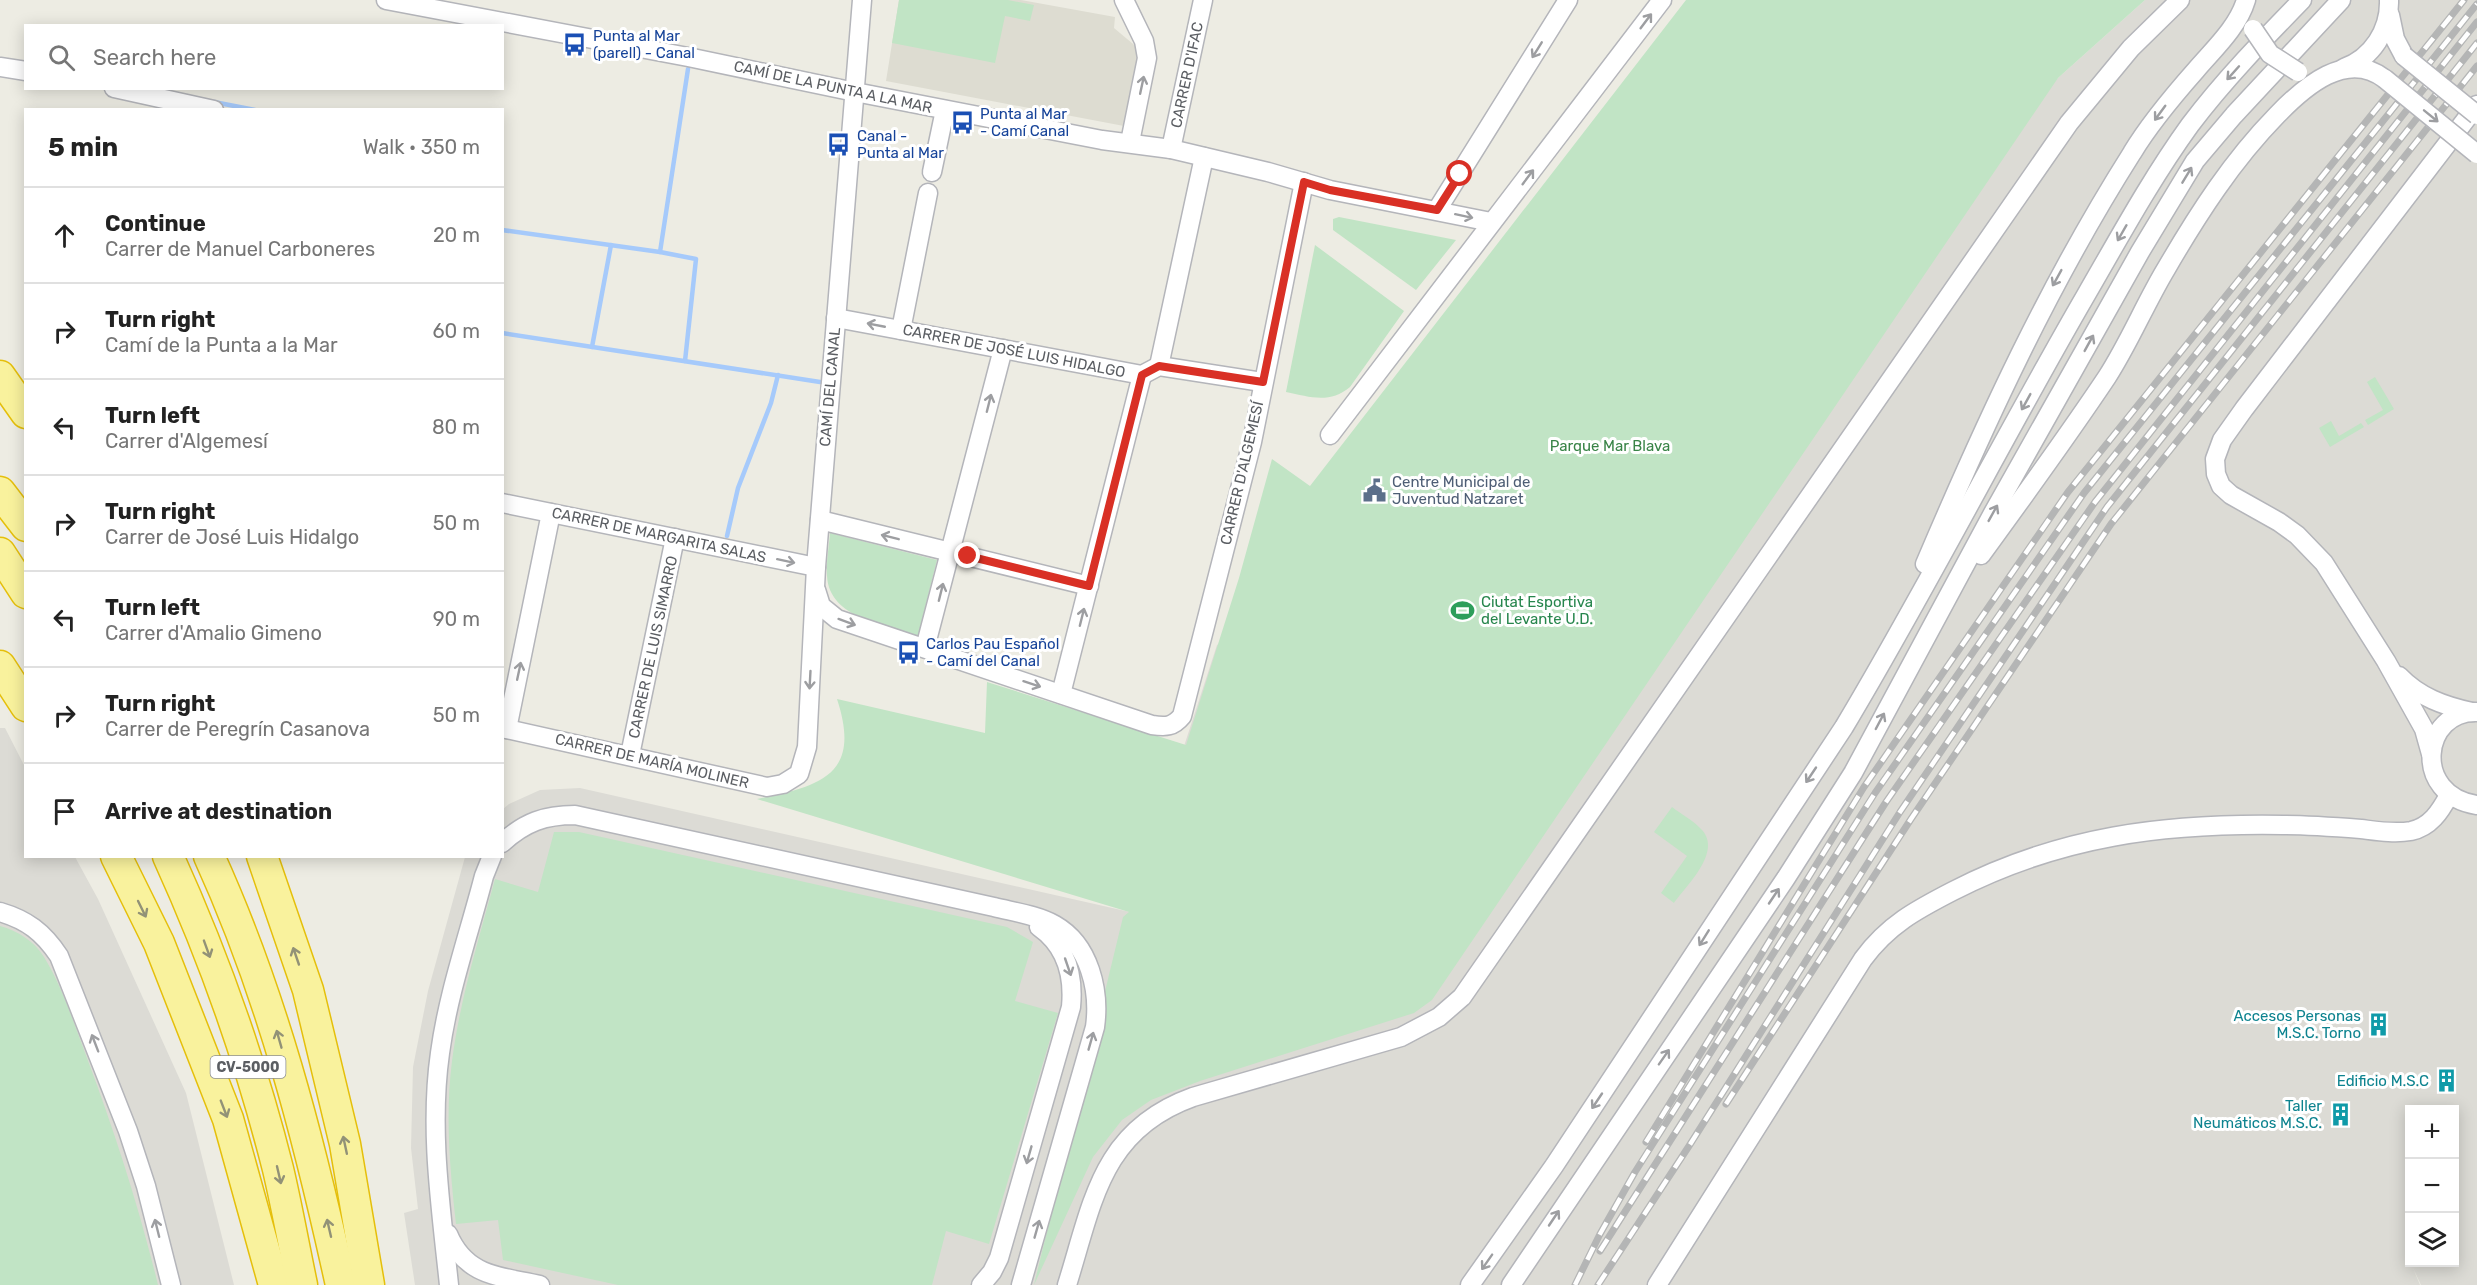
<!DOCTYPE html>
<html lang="en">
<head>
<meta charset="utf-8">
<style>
  :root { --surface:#fff; --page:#f6f6f6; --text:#222; --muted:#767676; --line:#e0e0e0 }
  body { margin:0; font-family:Rubik,sans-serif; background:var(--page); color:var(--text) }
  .controls { position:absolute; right:18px; bottom:18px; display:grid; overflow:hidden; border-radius:0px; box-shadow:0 3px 15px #0003 }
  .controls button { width:54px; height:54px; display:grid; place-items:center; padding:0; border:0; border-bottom:2px solid var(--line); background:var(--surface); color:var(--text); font:30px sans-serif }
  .stop { position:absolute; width:18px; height:18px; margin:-14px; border:4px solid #d93025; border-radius:50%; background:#fff }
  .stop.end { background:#d93025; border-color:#fff; box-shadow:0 2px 6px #0008 }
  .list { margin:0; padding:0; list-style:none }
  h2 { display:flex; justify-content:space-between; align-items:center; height:78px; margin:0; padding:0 24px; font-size:26px }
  h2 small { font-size:20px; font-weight:400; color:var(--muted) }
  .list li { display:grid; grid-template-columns:39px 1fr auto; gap:18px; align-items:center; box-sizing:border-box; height:96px; padding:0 24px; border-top:2px solid var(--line) }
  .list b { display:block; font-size:22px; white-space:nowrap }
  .list p { margin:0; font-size:20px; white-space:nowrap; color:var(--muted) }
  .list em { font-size:20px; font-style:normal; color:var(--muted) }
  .icon { flex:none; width:33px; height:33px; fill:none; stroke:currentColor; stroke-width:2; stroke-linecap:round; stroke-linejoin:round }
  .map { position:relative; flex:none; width:2477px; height:1285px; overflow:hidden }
  .search { position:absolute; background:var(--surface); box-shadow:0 3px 15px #0003; left:24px; top:24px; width:480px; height:66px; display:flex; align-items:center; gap:15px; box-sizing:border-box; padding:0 21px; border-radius:0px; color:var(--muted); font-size:22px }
  .panel { position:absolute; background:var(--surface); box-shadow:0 3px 15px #0003; left:24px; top:108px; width:480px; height:750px; border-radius:0px }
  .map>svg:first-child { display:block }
</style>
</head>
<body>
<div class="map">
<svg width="2477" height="1285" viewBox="0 0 2477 1285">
  <rect width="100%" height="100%" fill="#edece3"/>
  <g fill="#dcdbd5" fill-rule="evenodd">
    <path d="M 2145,0 L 2477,0 L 2477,1285 L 2421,1285 L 2413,1268 L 2420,1285 L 415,1285 L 404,1213 L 418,1209 L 411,1148 L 413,1067 L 428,991 L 465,857 L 502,856 L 503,809 L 509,804 L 540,790 L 580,788 L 1130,912 L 1217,645 L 2058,78 ZM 2410,1110 L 2454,1110 L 2454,1262 L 2410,1262 Z"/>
    <polygon points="0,728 5,728 25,767 26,856 75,857 98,899 186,1093 234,1285 0,1285"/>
  </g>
  <polygon fill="#dddcd1" points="899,0 1021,0 1115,17 1114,28 1139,49 1124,126 886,81"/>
  <g fill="#c1e4c5">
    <polygon points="899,0 1008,0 1034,5 1030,21 1005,16 995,63 892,43"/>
    <path d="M 1686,0 L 2145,0 L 2058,78 L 1432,1000 L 1414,1013 L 1200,1081 L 1151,1100 L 1122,1120 L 1093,1157 L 1034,1285 L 1123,917 L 1129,912 L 757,799 C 821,786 862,775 837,699 L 985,733 L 987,682 L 1186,745 L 1239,578 L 1272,459 L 1310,486 Z"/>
    <polygon points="1339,217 1456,240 1416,290 1333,230 1333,219"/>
    <path d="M 1315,245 L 1404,311 L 1350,387 C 1330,404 1310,397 1286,392 Z"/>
    <polygon points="2375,377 2394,409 2368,425 2365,420 2383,410 2367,382"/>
    <polygon points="2331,421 2339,436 2361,423 2364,427 2330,447 2319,428"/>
    <path d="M 830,533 L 937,560 L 918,636 C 886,626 829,618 827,576 C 826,562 829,547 830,533 Z"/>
    <path d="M 1672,807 C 1681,814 1694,821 1702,830 C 1722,852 1687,885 1674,903 L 1661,893 L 1687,856 L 1654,832 Z"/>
    <path d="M 554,832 L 579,832 L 1007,927 L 1033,942 L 1015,1001 L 1058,1013 L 989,1244 L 946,1231 L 932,1285 L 618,1285 L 503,1260 L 498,1220 L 456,1224 C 450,1170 445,1116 452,1061 C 460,999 479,939 495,879 L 538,892 Z"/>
    <path d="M 0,926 C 18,931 34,941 44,957 C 63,988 74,1024 87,1058 C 115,1133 139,1207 158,1285 L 0,1285 Z"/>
  </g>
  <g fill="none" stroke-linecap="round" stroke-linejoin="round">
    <g stroke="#a6cafb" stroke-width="4.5">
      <polyline points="214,102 255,110"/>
      <polyline points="502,230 660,252"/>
      <polyline points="502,333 820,382"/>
      <polyline points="592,347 611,245"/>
      <polyline points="685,361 696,259 660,252 688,69"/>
      <polyline points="727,536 738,488 771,403 778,375"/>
    </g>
    <defs>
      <g id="minor">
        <polyline points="386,0 688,57 855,92 1102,140 1171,149 1268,172 1330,190 1491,222"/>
        <polyline points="1124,0 1144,41 1147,58 1130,142"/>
        <polyline points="2390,15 2395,39 2404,56"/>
        <polyline points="0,67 26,71"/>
        <path d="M 2344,68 C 2372,58 2390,30 2389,0"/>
        <polyline points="114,88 214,110"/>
        <polyline points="1171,149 1203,0"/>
        <polyline points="932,172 945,110"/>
        <polyline points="1437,210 1568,0"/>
        <polyline points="836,318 1142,375 1159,366 1262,382"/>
        <polyline points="901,330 928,193"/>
        <polyline points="1159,366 1204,157"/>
        <polyline points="1330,435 1662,0"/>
        <polyline points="502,503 816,567"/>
        <polyline points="820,520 1089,586"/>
        <path d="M 1981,555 C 2024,496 2067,437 2107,377 C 2129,343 2145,304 2166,269 C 2198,214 2232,161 2277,115 C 2304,87 2347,49 2385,79"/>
        <path d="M 1925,564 C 1986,421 2049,284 2132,153 C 2150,123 2173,96 2196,70 C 2214,49 2238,27 2246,0"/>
        <path d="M 816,590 L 821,606 L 837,619 L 1152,725 C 1166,727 1173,727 1182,716 L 1252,442 L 1304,182"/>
        <polyline points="925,648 1003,349"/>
        <path d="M 2399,676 C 2419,697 2444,706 2472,712"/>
        <polyline points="1061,694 1142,375"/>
        <path d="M 2477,712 C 2422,710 2411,795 2477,805"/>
        <polyline points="502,728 767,787 783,784 799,774 807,747 816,567 862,0"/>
        <polyline points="507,729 551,513"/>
        <polyline points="2431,754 2424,729 2386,661 2324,563 2297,535 2279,522 2231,495 2221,486 2216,474 2215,459 2222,440 2244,409 2477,105"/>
        <polyline points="630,755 675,538"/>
        <path d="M 502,843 C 525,822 545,815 575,815 L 994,907 C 1014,912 1037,915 1055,925 C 1090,945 1100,991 1095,1027 L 1021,1285"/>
        <path d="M 0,912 C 27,920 43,932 59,956 L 128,1131 L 146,1186 L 171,1285"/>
        <path d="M 448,1234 C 466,1277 500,1276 540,1285"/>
        <path d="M 449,1285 C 441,1208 429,1130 440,1053 C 448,993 469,934 484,876 L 492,856"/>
        <path d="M 981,1285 L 992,1272 L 999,1258 L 1071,1007 C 1074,975 1066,946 1039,927"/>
        <path d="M 1067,1285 C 1093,1202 1101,1130 1193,1097 L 1401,1037 L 1439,1017 L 1462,997 L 2069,123 L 2131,48 L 2180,0"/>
        <path d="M 1470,1285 L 1554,1166 L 1844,727 C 1929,585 2003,438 2086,295 C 2119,238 2151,179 2190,125 C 2224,80 2263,40 2302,0"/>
        <polyline points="1511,1285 1786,878 1853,773 1993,513 2140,252 2195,161 2234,115 2341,0"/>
        <path d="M 1657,1285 L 1863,959 C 1888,925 1916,910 1953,891 C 2060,836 2164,823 2283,825 C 2309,825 2335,827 2361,829 C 2377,831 2394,834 2411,831 C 2430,827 2440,812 2449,795"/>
      </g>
      <g id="trunk">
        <polyline points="0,376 26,413"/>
        <polyline points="0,492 26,526"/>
        <polyline points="0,553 26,593"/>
        <polyline points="0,666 26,706"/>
        <polyline points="116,856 159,943 228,1119 274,1285"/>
        <path d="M 168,856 C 214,957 251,1062 278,1169 C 287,1207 294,1247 302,1285"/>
        <path d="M 209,856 C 272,994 309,1139 341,1285"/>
        <polyline points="262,856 308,990 345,1144 369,1285"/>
      </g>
    </defs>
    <use href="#minor" stroke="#b4b5ba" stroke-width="21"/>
    <use href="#trunk" stroke="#e5bf0b" stroke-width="33"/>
    <use href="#minor" stroke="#fff" stroke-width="18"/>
    <use href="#trunk" stroke="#f9f29d" stroke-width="30"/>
    <defs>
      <g id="rail">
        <polyline points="1726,1104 1911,819 2111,524 2477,66"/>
        <polyline points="1646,1142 1864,787 2068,492 2464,0"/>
        <polyline points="1600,1251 1886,802 2095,502 2477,22"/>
        <polyline points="1575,1285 1600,1234 1635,1172 1875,793 2084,493 2477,4"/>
        <polyline points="1598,1285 1689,1146 1900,812 2107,507 2477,43"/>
      </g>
    </defs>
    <use href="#rail" stroke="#b4b5b5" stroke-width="7"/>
    <use href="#rail" stroke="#fff" stroke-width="4.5" stroke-dasharray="14" stroke-linecap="butt"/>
    <defs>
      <g id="minor-bridge">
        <polyline points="2253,29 2270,54 2298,72"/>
        <polyline points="2404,56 2477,115"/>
        <polyline points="2385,79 2477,154"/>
      </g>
    </defs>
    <use href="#minor-bridge" stroke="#b4b5ba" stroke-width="21" stroke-linecap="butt"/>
    <use href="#minor-bridge" stroke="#fff" stroke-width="18"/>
  </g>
  <defs><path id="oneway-shaft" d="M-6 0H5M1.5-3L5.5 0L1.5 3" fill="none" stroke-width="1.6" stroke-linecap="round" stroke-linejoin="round" transform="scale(1.5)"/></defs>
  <g stroke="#9d9ea1">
    <use href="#oneway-shaft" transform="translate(1646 21) rotate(-53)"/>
    <use href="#oneway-shaft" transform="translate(1537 50) rotate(122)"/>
    <use href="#oneway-shaft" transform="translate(2233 73) rotate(132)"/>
    <use href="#oneway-shaft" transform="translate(1142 85) rotate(-78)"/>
    <use href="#oneway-shaft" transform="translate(2160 113) rotate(126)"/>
    <use href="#oneway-shaft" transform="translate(2431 116) rotate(39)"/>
    <use href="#oneway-shaft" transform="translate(2187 175) rotate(-59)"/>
    <use href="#oneway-shaft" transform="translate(1528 177) rotate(-53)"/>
    <use href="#oneway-shaft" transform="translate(1464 216) rotate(12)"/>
    <use href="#oneway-shaft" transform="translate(2122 233) rotate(120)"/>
    <use href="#oneway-shaft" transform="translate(2057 278) rotate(119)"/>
    <use href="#oneway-shaft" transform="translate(876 325) rotate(-169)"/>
    <use href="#oneway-shaft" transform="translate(2089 343) rotate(-61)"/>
    <use href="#oneway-shaft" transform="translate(2026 402) rotate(119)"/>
    <use href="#oneway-shaft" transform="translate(989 403) rotate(-76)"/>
    <use href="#oneway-shaft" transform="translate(1993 513) rotate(-61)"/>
    <use href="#oneway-shaft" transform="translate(890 537) rotate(-166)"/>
    <use href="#oneway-shaft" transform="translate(786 561) rotate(12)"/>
    <use href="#oneway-shaft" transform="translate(941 592) rotate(-76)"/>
    <use href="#oneway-shaft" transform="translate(1082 617) rotate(-76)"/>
    <use href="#oneway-shaft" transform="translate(847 622) rotate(20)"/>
    <use href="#oneway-shaft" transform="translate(519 671) rotate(-78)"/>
    <use href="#oneway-shaft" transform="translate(810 680) rotate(93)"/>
    <use href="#oneway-shaft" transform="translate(1032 684) rotate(18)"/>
    <use href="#oneway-shaft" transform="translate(1880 721) rotate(-62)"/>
    <use href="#oneway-shaft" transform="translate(1811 775) rotate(124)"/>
    <use href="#oneway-shaft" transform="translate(1774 896) rotate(-56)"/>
    <use href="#oneway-shaft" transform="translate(1704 938) rotate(122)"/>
    <use href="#oneway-shaft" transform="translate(1068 967) rotate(71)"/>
    <use href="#oneway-shaft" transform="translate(1091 1041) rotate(-74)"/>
    <use href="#oneway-shaft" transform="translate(95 1043) rotate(-111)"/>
    <use href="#oneway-shaft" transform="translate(1664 1057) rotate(-55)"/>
    <use href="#oneway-shaft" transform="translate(1597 1101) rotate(124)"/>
    <use href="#oneway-shaft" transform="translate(1029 1155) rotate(106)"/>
    <use href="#oneway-shaft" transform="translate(1554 1218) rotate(-56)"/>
    <use href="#oneway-shaft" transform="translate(157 1228) rotate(-104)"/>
    <use href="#oneway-shaft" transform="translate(1037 1229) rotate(-74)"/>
    <use href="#oneway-shaft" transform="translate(1487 1262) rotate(125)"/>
  </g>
  <g stroke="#929277">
    <use href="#oneway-shaft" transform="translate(142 909) rotate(64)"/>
    <use href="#oneway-shaft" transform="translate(207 949) rotate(70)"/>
    <use href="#oneway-shaft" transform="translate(296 956) rotate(-109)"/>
    <use href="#oneway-shaft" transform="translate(279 1039) rotate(-106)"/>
    <use href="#oneway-shaft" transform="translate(224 1109) rotate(69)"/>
    <use href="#oneway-shaft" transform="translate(345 1145) rotate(-102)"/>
    <use href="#oneway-shaft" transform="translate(279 1175) rotate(77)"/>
    <use href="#oneway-shaft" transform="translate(329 1228) rotate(-103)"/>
  </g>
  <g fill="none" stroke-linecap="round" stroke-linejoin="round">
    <polyline stroke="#d93025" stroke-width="8" points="968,556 1089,586 1142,375 1159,366 1263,382 1304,182 1330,190 1437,210 1460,174"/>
  </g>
  <defs>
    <symbol id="bus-bare" viewBox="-9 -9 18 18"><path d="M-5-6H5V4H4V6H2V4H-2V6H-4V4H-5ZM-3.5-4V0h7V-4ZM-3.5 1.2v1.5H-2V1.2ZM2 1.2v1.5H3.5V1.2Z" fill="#1a4fb4" stroke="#fff" stroke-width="2.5" paint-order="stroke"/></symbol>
    <symbol id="civic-bare" viewBox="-9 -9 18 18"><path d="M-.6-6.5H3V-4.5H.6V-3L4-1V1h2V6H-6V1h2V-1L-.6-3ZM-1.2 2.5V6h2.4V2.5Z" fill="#5c6f8a" stroke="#fff" stroke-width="2.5" paint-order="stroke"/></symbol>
    <symbol id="stadium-bare" viewBox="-9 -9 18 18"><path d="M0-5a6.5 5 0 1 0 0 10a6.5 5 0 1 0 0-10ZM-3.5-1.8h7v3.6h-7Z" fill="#2e9e5b" stroke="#fff" stroke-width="2.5" paint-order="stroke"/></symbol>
    <symbol id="building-bare" viewBox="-9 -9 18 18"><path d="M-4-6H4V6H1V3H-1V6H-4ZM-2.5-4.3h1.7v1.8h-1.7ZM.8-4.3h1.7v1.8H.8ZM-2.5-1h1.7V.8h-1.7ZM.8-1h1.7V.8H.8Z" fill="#0f9aa8" stroke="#fff" stroke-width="2.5" paint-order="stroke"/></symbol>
  </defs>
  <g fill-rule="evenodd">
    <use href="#bus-bare" x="558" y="28" width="33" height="33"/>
    <use href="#bus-bare" x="946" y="106" width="33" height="33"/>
    <use href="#bus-bare" x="822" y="128" width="33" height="33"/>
    <use href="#civic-bare" x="1358" y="474" width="33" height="33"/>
    <use href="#stadium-bare" x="1446" y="594" width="33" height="33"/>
    <use href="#bus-bare" x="892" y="636" width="33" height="33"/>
    <use href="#building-bare" x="2362" y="1008" width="33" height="33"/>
    <use href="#building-bare" x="2430" y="1064" width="33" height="33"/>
    <use href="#building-bare" x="2324" y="1098" width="33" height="33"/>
  </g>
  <g text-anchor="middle" stroke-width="6" stroke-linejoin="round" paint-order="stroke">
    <rect fill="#fff" stroke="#8c8e92" stroke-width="1.5" x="210.5" y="1056" width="75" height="22" rx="4.5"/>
    <g font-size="14" font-weight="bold" fill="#5b5e63">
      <text x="248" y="1072">CV-5000</text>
    </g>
    <g font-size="15" fill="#164399" stroke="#fff" text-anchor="start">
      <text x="593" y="41">Punta al Mar<tspan x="593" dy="17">(parell) - Canal</tspan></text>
      <text x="980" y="119">Punta al Mar<tspan x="980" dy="17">- Camí Canal</tspan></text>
      <text x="857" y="141">Canal -<tspan x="857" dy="17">Punta al Mar</tspan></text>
      <text x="926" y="649">Carlos Pau Español<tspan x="926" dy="17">- Camí del Canal</tspan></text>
    </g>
    <g font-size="15" fill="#5b5e63" stroke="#fff">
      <text transform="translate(1187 75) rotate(-78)" y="5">CARRER D'IFAC</text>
      <text transform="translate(833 87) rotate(12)" y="5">CAMÍ DE LA PUNTA A LA MAR</text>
      <text transform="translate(1014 351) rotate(11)" y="5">CARRER DE JOSÉ LUIS HIDALGO</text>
      <text transform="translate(830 387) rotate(-85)" y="5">CAMÍ DEL CANAL</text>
      <text transform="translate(1242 473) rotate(-77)" y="5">CARRER D'ALGEMESÍ</text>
      <text transform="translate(659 535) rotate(12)" y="5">CARRER DE MARGARITA SALAS</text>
      <text transform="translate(653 647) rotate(-78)" y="5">CARRER DE LUIS SIMARRO</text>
      <text transform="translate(652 761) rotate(13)" y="5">CARRER DE MARÍA MOLINER</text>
    </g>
    <g font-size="15" fill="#398447" stroke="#fff">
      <text x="1610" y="451">Parque Mar Blava</text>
    </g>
    <g font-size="15" fill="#4e5e75" stroke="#fff" text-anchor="start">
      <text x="1392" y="487">Centre Municipal de<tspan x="1392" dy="17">Juventud Natzaret</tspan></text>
    </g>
    <g font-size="15" fill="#27864d" stroke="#fff" text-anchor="start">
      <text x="1481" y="607">Ciutat Esportiva<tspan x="1481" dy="17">del Levante U.D.</tspan></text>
    </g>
    <g font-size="15" fill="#0d838f" stroke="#fff" text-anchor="end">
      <text x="2361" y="1021">Accesos Personas<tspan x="2361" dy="17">M.S.C. Torno</tspan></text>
      <text x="2429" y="1086">Edificio M.S.C</text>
      <text x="2322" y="1111">Taller<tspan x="2322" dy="17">Neumáticos M.S.C.</tspan></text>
    </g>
  </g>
</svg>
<div class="controls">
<button>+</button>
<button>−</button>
<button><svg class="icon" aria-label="layers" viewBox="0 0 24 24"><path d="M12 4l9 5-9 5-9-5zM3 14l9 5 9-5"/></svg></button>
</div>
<div class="stop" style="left:1460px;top:174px"></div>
<div class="stop end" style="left:968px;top:556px"></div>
<div class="search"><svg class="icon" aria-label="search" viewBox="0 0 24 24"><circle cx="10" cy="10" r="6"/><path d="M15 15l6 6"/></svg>Search here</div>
<section class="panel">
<h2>5 min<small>Walk · 350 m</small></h2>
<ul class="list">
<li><svg class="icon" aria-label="ahead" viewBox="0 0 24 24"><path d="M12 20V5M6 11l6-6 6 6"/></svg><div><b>Continue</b><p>Carrer de Manuel Carboneres</p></div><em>20 m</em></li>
<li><svg class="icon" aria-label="right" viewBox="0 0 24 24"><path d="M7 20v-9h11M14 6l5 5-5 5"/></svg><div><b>Turn right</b><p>Camí de la Punta a la Mar</p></div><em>60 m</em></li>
<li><svg class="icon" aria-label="left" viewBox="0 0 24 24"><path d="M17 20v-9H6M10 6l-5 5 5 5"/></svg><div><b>Turn left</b><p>Carrer d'Algemesí</p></div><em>80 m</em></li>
<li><svg class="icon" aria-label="right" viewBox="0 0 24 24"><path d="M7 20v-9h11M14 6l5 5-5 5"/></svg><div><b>Turn right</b><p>Carrer de José Luis Hidalgo</p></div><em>50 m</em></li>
<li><svg class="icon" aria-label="left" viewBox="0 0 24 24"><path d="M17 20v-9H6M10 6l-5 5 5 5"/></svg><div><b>Turn left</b><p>Carrer d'Amalio Gimeno</p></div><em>90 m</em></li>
<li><svg class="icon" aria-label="right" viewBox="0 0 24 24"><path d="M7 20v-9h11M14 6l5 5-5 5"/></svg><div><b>Turn right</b><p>Carrer de Peregrín Casanova</p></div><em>50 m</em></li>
<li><svg class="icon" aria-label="arrive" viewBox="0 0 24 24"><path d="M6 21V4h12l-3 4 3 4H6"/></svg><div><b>Arrive at destination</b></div></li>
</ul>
</section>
</div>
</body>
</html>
